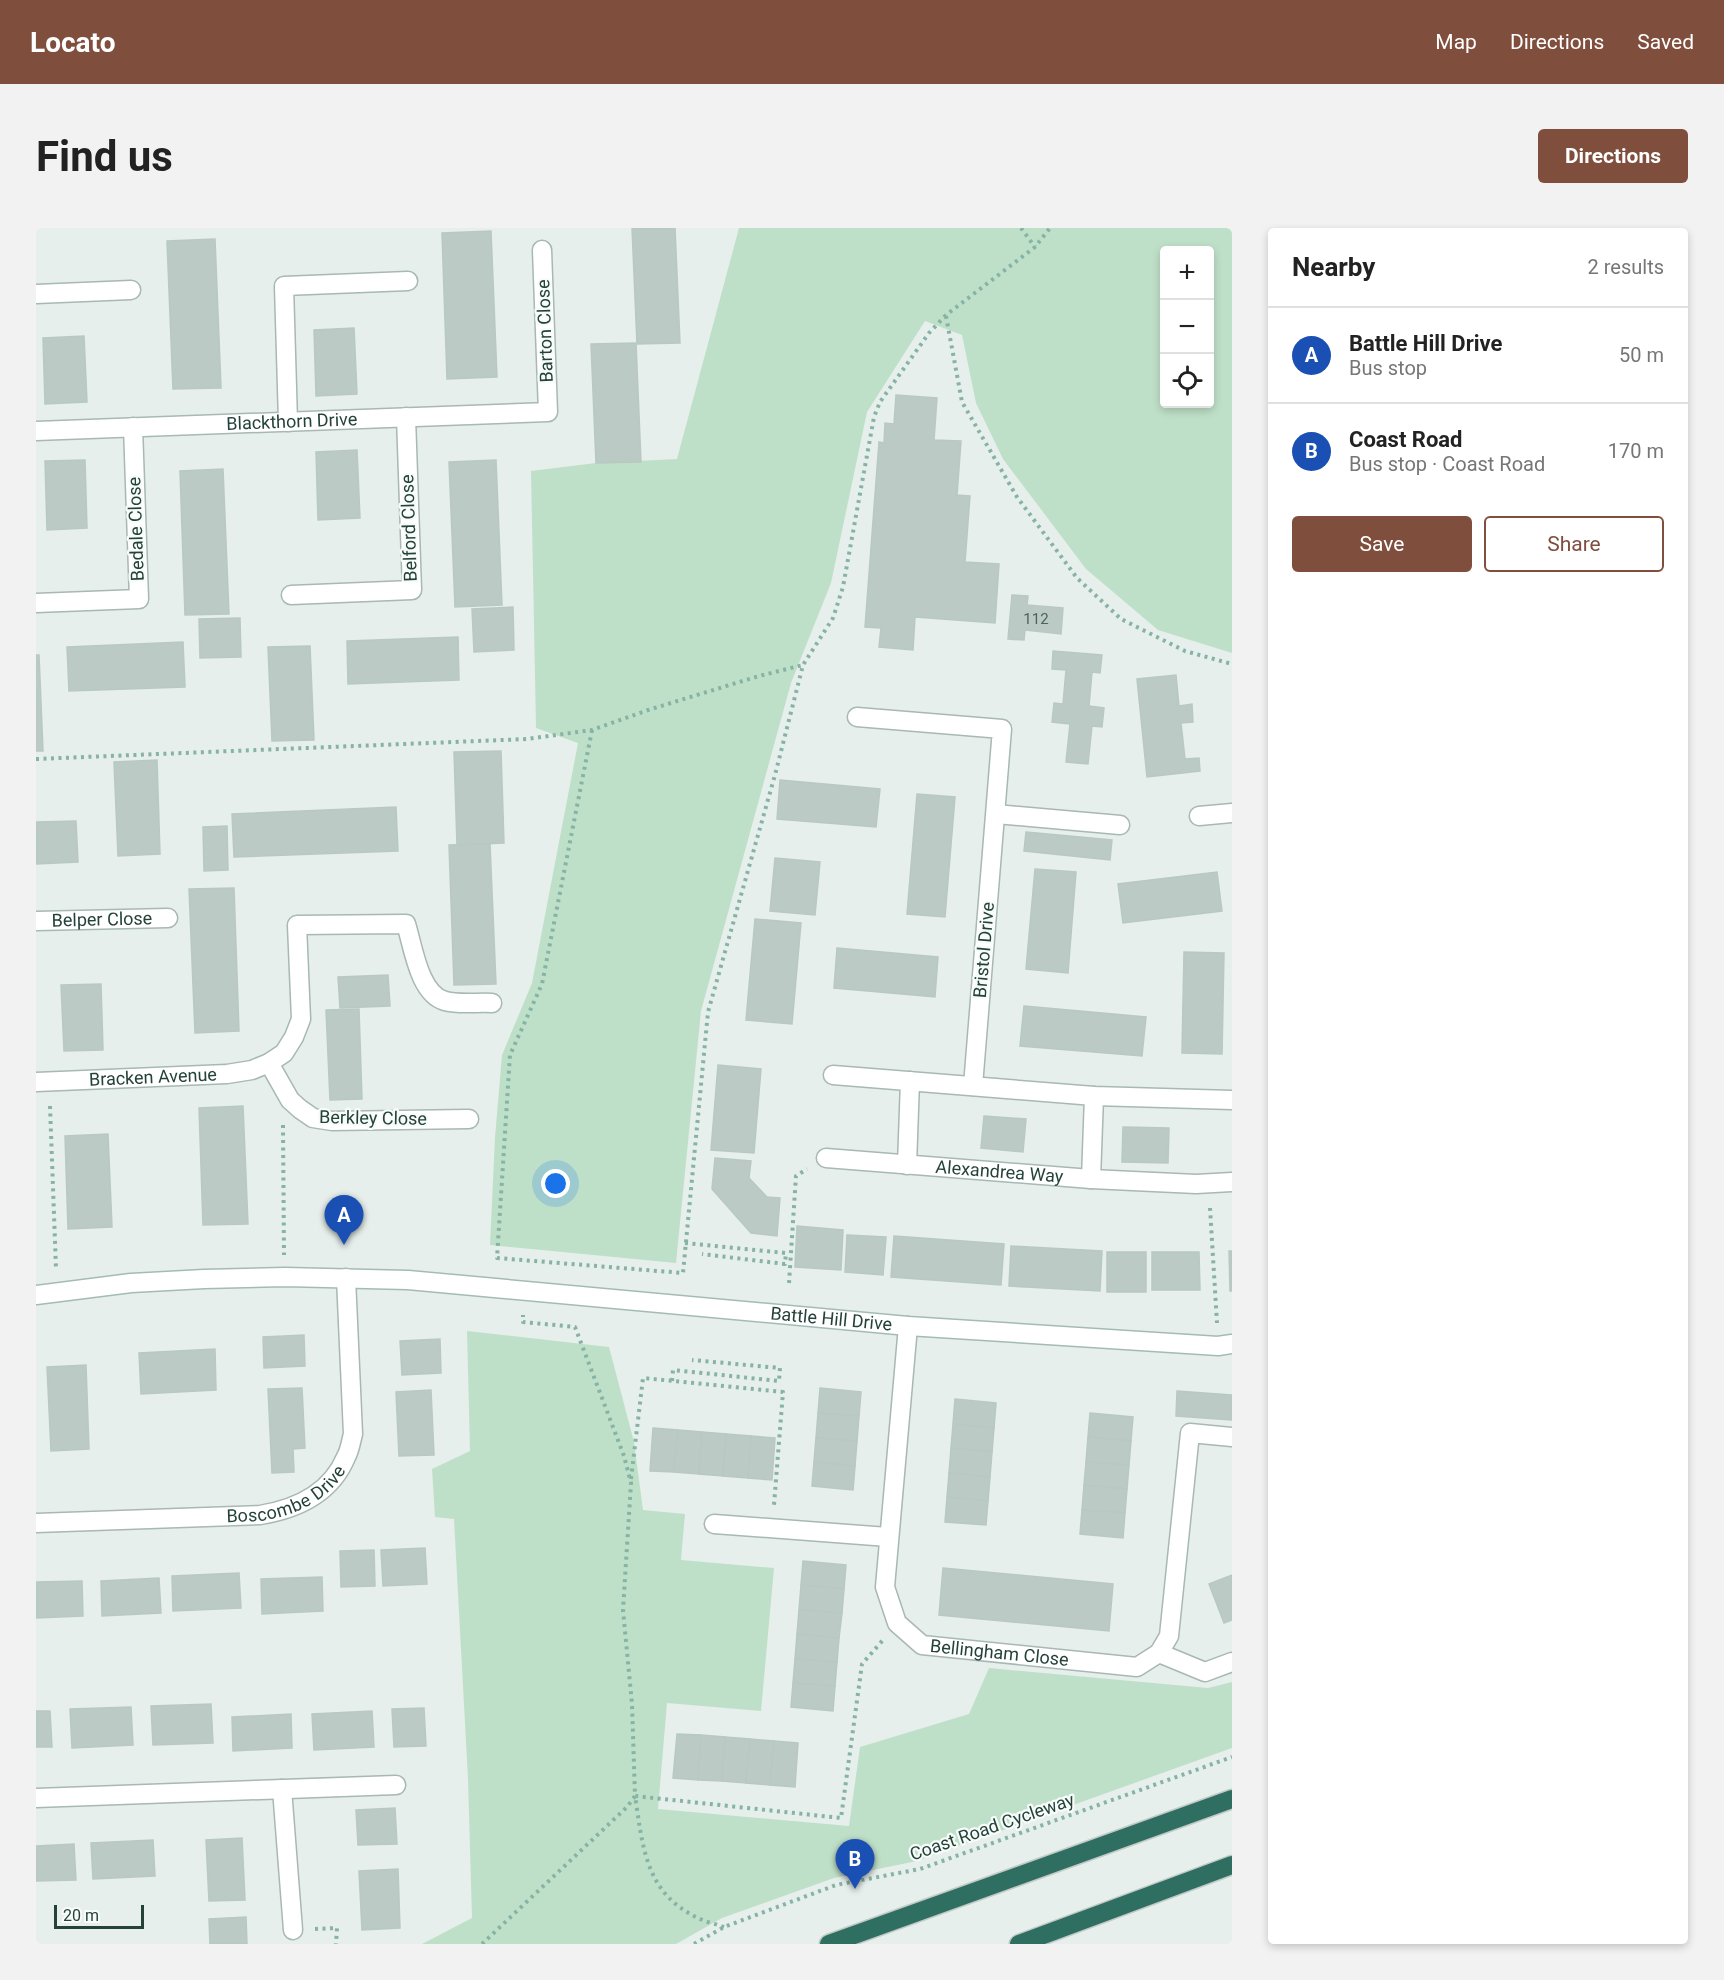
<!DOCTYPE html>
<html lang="en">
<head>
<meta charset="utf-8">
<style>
  :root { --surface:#fff; --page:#f2f2f2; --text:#222; --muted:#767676; --line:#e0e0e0; --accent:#804e3d }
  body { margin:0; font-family:Roboto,sans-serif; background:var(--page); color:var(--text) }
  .controls { position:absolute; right:18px; top:18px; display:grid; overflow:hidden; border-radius:6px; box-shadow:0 3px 9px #0003 }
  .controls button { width:54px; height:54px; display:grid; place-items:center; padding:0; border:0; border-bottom:2px solid var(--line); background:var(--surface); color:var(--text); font:30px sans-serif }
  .scale { position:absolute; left:18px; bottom:15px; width:90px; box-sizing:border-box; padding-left:6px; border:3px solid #24423a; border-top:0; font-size:16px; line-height:21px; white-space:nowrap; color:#24423a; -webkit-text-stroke:4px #f7fbf9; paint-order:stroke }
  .you { position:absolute; left:520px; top:956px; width:21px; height:21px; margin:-15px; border:4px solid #fff; border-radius:50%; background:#1a73e8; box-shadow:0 0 0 9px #1a73e833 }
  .badge { display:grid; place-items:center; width:39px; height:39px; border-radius:50%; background:var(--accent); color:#fff; font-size:20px; font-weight:700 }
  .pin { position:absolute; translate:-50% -50px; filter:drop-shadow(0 2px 3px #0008) }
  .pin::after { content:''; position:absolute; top:32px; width:21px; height:18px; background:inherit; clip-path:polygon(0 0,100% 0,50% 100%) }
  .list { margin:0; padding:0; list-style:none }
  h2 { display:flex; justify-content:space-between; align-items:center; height:78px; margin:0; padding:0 24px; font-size:26px }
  h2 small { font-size:20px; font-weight:400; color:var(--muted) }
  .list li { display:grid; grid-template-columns:39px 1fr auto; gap:18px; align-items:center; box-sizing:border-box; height:96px; padding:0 24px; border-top:2px solid var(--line) }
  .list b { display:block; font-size:22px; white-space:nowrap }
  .list p { margin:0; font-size:20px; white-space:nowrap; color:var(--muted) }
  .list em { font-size:20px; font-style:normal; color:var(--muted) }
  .actions { display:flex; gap:12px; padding:18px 24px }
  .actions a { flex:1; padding:14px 0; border:2px solid var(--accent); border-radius:6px; text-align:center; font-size:21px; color:var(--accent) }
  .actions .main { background:var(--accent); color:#fff }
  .icon { flex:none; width:33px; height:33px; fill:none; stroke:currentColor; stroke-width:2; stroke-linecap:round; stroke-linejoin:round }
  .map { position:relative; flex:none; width:1196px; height:1716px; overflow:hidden; border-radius:6px }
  header { display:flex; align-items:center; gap:36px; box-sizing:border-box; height:84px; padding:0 30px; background:var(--accent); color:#fff }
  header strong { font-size:28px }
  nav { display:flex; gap:33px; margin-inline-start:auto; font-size:21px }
  .intro { display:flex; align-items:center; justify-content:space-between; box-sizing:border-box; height:144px; padding:0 36px }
  h1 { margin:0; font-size:42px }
  .button { padding:15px 27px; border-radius:6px; background:var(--accent); color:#fff; font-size:21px; font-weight:700 }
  main { display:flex; gap:36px; padding:0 36px }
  aside { flex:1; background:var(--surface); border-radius:6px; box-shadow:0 3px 9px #0003 }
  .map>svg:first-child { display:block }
</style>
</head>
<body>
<header>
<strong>Locato</strong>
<nav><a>Map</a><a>Directions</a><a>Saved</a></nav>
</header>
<div class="intro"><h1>Find us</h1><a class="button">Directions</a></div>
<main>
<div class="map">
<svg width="1196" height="1716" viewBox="0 0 1196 1716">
  <rect width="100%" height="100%" fill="#e6efeb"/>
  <g fill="#bfe0c8" fill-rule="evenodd">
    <path d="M 703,0 L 1196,0 L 1196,425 L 1122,402 L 1050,341 L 967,231 L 940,175 L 926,107 L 889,93 L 831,184 L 795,355 L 755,455 L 665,783 L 640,1035 L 454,1017 L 459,909 L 466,827 L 496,755 L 542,515 L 500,500 L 495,243 L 560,235 L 641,231 ZM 1128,22 L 1174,22 L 1174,176 L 1128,176 Z"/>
    <polygon points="431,1103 573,1119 598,1214 607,1282 649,1286 645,1332 738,1340 725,1483 631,1475 622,1581 813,1598 824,1519 933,1486 953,1440 1172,1460 1196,1454 1196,1520 881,1633 798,1650 686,1690 640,1716 386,1716 436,1690 432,1551 418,1291 399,1289 396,1241 434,1223"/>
  </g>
  <g fill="#bbcac4" stroke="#b8c9c2" stroke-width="1.5">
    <polygon points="596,0 639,0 644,115 601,116"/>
    <polygon points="455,3 461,149 411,151 406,5"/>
    <polygon points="179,11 185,160 137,161 131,13"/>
    <polygon points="318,100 321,166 280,168 278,102"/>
    <polygon points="48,108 51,174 9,176 7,110"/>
    <polygon points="600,115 605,234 560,235 555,116"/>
    <polygon points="860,167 901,170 898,212 925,213 921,267 934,268 929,334 963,336 959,395 879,389 877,422 843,419 845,400 829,399 843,214 848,215 849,195 858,196"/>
    <polygon points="321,222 324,290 282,292 280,224"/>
    <polygon points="49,232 51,300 11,302 9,233"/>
    <polygon points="460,232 466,377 419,379 413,234"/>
    <polygon points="187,241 193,386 149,387 144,243"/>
    <polygon points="976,367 992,368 991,377 1027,380 1025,406 989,402 988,412 972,411"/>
    <polygon points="477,379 478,422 438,424 436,381"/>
    <polygon points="204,390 205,429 164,430 163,391"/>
    <polygon points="422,409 423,452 312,456 311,413"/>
    <polygon points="147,414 149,459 33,463 31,419"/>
    <polygon points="274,418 278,512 236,513 232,419"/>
    <polygon points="1017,423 1066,427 1064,445 1056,444 1053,478 1068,480 1066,499 1056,498 1052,536 1030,534 1034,496 1016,494 1018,475 1027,476 1030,442 1016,441"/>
    <polygon points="0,427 3,427 7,523 0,523"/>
    <polygon points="1140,447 1143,478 1156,476 1157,494 1145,495 1149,531 1163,530 1164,543 1111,549 1101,451"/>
    <polygon points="465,523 468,615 421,617 418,524"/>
    <polygon points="121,532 124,626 82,628 78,534"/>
    <polygon points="744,552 844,561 840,599 741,591"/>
    <polygon points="881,566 919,569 909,689 871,686"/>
    <polygon points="360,579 362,623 198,629 196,586"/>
    <polygon points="40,593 42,634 0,636 0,594"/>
    <polygon points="191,598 192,642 168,643 167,599"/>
    <polygon points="990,604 1076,612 1074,632 988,623"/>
    <polygon points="454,616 460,756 418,757 413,617"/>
    <polygon points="739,630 784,634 779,687 734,683"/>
    <polygon points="999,641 1040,644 1032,745 990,741"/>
    <polygon points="1181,644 1186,683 1087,695 1082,656"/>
    <polygon points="198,660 203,803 159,805 153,661"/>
    <polygon points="719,691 765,695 756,796 710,792"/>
    <polygon points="801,720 902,729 899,769 798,760"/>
    <polygon points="1148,724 1188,725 1186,826 1146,825"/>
    <polygon points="352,747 354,778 304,780 302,749"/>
    <polygon points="65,756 67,822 28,823 25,757"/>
    <polygon points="988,778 1110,789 1106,828 984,818"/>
    <polygon points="323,781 326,871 294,872 290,782"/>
    <polygon points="682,837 725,841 718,925 675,922"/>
    <polygon points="207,878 212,996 167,997 163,880"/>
    <polygon points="948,888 990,891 987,924 945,920"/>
    <polygon points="1087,899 1133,900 1132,935 1086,934"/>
    <polygon points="72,906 76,999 32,1001 29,908"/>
    <polygon points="679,930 715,933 713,950 731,969 744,970 741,1008 715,1005 676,961"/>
    <polygon points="761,998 807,1002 805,1042 759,1039"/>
    <polygon points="811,1007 850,1009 847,1047 809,1044"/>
    <polygon points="858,1008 968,1016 965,1057 855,1049"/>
    <polygon points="975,1018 1066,1023 1064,1063 973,1058"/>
    <polygon points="1193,1023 1196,1023 1196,1063 1194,1063"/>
    <rect x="1071" y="1024" width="39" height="40"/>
    <polygon points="1116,1024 1163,1024 1164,1062 1116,1062"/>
    <polygon points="268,1107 269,1138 228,1140 227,1109"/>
    <polygon points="404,1111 405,1145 366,1147 364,1113"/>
    <polygon points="179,1121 180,1162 105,1166 103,1125"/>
    <polygon points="50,1137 53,1221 15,1223 11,1139"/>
    <polygon points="266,1160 269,1220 257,1221 258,1244 236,1245 232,1161"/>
    <polygon points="784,1160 825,1164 823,1188 782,1185"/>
    <polygon points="395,1162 398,1227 363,1228 360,1164"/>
    <polygon points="1141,1163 1196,1167 1196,1192 1140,1188"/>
    <polygon points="919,1171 960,1175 958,1200 917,1196"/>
    <polygon points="782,1185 823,1188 821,1213 780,1210"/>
    <polygon points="1054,1185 1097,1189 1095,1213 1052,1209"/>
    <polygon points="917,1196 958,1200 956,1224 915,1220"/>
    <polygon points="617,1200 642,1202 638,1244 614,1243"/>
    <polygon points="642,1202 666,1204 663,1246 638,1244"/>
    <polygon points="666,1204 690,1206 687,1248 663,1246"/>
    <polygon points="690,1206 715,1208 712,1250 687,1248"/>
    <polygon points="715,1208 739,1210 736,1252 712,1250"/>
    <polygon points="1052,1209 1095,1213 1093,1237 1050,1234"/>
    <polygon points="780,1210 821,1213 819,1238 778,1234"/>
    <polygon points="915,1220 956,1224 954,1249 913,1245"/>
    <polygon points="778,1234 819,1238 817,1262 776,1258"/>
    <polygon points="1050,1234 1093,1237 1091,1261 1048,1257"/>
    <polygon points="913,1245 954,1249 952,1273 911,1269"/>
    <polygon points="1048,1257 1091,1261 1089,1285 1046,1282"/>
    <polygon points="911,1269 952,1273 950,1297 909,1294"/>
    <polygon points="1046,1282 1089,1285 1087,1310 1044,1306"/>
    <polygon points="389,1320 391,1356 347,1358 345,1322"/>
    <polygon points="338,1322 339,1358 305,1359 304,1323"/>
    <polygon points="767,1333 810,1337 808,1361 765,1357"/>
    <polygon points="907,1340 1077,1356 1073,1403 903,1387"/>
    <polygon points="203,1345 205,1380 137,1383 136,1348"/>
    <polygon points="1196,1347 1196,1392 1188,1395 1173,1356"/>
    <polygon points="286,1349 287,1383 226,1386 225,1351"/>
    <polygon points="123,1350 125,1385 66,1388 65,1353"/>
    <polygon points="46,1353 47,1388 0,1390 0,1354"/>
    <polygon points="765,1357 808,1361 806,1385 763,1382"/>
    <polygon points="763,1382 806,1385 803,1410 761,1406"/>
    <polygon points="761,1406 803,1410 801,1434 759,1431"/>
    <polygon points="759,1431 801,1434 799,1458 757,1455"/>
    <polygon points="757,1455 799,1458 797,1483 755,1479"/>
    <polygon points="175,1476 177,1515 117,1517 115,1478"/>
    <polygon points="95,1479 97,1517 36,1520 34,1481"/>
    <polygon points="388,1480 390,1518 358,1519 356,1481"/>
    <polygon points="0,1483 14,1483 16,1519 0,1519"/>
    <polygon points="336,1483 338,1519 278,1522 276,1486"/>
    <polygon points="255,1486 256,1520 197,1523 196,1489"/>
    <polygon points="641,1506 665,1507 662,1552 637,1550"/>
    <polygon points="665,1507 689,1509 686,1553 662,1552"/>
    <polygon points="689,1509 714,1511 710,1555 686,1553"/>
    <polygon points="714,1511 738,1513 734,1557 710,1555"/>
    <polygon points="738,1513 762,1515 759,1559 734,1557"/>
    <polygon points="359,1580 361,1616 322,1617 320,1582"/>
    <polygon points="206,1610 209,1672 173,1673 170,1612"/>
    <polygon points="117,1612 119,1648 57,1651 55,1615"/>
    <polygon points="38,1616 40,1652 0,1653 0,1618"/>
    <polygon points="362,1641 364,1700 326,1702 323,1643"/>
    <polygon points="210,1689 211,1716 174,1716 173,1691"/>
  </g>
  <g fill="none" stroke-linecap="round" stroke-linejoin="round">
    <defs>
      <g id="street">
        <polyline points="0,66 95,62"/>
        <polyline points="252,194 248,58 372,53"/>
        <path id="s1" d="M 0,203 L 512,184 L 506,22"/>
        <polyline points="255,367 376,362 370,189"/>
        <polyline points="0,375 103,371 97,199"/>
        <polyline points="821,489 966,501 937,858"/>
        <polyline points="960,586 1084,597"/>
        <polyline points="1163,588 1196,585"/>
        <path id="s2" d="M 0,693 L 132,690"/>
        <polyline points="797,847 1058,868 1196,872"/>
        <path id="s3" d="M 0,854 L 191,846 L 216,842 L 233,835"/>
        <path d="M 433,891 L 296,893 L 277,890 L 264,881 L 254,872 L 233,835 L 248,825 L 258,809 L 265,791 L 261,697 L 370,696 C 377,718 383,766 409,773 C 423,777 442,774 456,775"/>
        <path id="s4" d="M 790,930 L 1055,951 L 1160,956 L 1196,954"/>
        <polyline points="871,937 874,853"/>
        <polyline points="1055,951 1058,868"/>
        <path id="s5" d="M 872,1098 L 849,1359 L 861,1395 L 886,1417 L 1101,1439 L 1123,1425 L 1169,1444 L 1196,1434"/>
        <path id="s6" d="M 0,1295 L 224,1287 C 261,1281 295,1265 310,1229 C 314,1222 315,1213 317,1206 L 310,1050"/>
        <polyline points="678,1296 852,1309"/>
        <polyline points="1123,1425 1133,1408 1154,1205 1196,1209"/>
        <polyline points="246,1561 257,1702"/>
        <polyline points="0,1570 360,1557"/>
      </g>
      <g id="secondary">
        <path id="s7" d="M 0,1067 L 95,1055 L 168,1051 L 249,1049 L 372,1052 L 872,1098 L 1182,1118 L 1196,1116"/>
      </g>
      <g id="highway">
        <polyline points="793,1716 1196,1571"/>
        <polyline points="983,1716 1196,1637"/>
      </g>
    </defs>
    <use href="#street" stroke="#a8b8b2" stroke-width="21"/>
    <use href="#secondary" stroke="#a4bbb3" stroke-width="21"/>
    <use href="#highway" stroke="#c2cac8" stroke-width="21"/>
    <g stroke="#86b3a5" stroke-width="4" stroke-dasharray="3 4.5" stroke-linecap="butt">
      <polyline points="985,0 999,19"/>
      <polyline points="910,88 926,174 981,269 1041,350 1085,391 1149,423 1196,436"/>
      <polyline points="556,502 506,756 474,827 461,1030 647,1045 672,784 739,547 767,437 797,390 807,359 838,189 844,174 893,105 910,87 999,19 1014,0"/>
      <polyline points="0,531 491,511 556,502 612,482 723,448 767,437"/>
      <polyline points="14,878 20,1041"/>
      <polyline points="247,897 248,1027"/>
      <polyline points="1174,980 1181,1095"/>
      <polyline points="649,1015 750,1025 749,1036 666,1026"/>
      <polyline points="753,1055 760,948 771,941"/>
      <polyline points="636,1153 637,1142 743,1153 744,1140 656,1132"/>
      <polyline points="595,1251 607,1150 747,1164 738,1277"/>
      <path d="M 688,1699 C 680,1696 670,1694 662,1690 C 609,1665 607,1619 599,1568 L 805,1590 L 826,1436 L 847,1412"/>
      <polyline points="279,1701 301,1700 300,1716"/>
      <polyline points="446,1716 591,1579 599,1568 596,1476 587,1382 595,1255 588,1228 539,1099 487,1094 487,1087"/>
      <polyline points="658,1716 688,1699 800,1657 884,1641 1196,1529"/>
    </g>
    <use href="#street" stroke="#fff" stroke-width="18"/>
    <use href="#secondary" stroke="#fff" stroke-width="18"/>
    <use href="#highway" stroke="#2f6f62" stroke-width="18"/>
  </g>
  <g text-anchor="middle" stroke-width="4.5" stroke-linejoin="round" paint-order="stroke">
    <g font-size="15" fill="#4a645c">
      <text x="1000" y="396">112</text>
    </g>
    <g font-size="18" fill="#24423a" stroke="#f7fbf9">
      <text transform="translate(509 103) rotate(-92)" y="6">Barton Close</text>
      <text dy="6" stroke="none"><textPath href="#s1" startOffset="256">Blackthorn Drive</textPath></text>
      <text transform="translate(373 300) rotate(-92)" y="6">Belford Close</text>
      <text transform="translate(100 301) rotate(-92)" y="6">Bedale Close</text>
      <text dy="6" stroke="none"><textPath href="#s2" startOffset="66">Belper Close</textPath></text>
      <text transform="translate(948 722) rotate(-85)" y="6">Bristol Drive</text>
      <text dy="6" stroke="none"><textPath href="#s3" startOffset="117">Bracken Avenue</textPath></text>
      <text transform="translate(337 890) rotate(1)" y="6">Berkley Close</text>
      <text dy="6" stroke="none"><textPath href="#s4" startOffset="174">Alexandrea Way</textPath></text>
      <text dy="6" stroke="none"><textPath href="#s7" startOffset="798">Battle Hill Drive</textPath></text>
      <text dy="6" stroke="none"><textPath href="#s6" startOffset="256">Boscombe Drive</textPath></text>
      <text dy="6" stroke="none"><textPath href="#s5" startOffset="411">Bellingham Close</textPath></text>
      <text transform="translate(956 1599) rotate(-19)" y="6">Coast Road Cycleway</text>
    </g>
  </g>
</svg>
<div class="controls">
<button>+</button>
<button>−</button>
<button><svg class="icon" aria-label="locate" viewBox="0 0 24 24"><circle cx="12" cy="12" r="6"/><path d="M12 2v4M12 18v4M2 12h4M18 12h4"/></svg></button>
</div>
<div class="scale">20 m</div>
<div class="you"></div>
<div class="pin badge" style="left:308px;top:1017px;background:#1a4fb4">A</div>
<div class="pin badge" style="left:819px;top:1661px;background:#1a4fb4">B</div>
</div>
<aside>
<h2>Nearby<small>2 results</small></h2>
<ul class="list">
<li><span class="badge" style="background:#1a4fb4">A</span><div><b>Battle Hill Drive</b><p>Bus stop</p></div><em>50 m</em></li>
<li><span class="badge" style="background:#1a4fb4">B</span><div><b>Coast Road</b><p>Bus stop · Coast Road</p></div><em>170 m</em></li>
</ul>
<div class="actions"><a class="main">Save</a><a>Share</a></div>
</aside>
</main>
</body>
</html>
